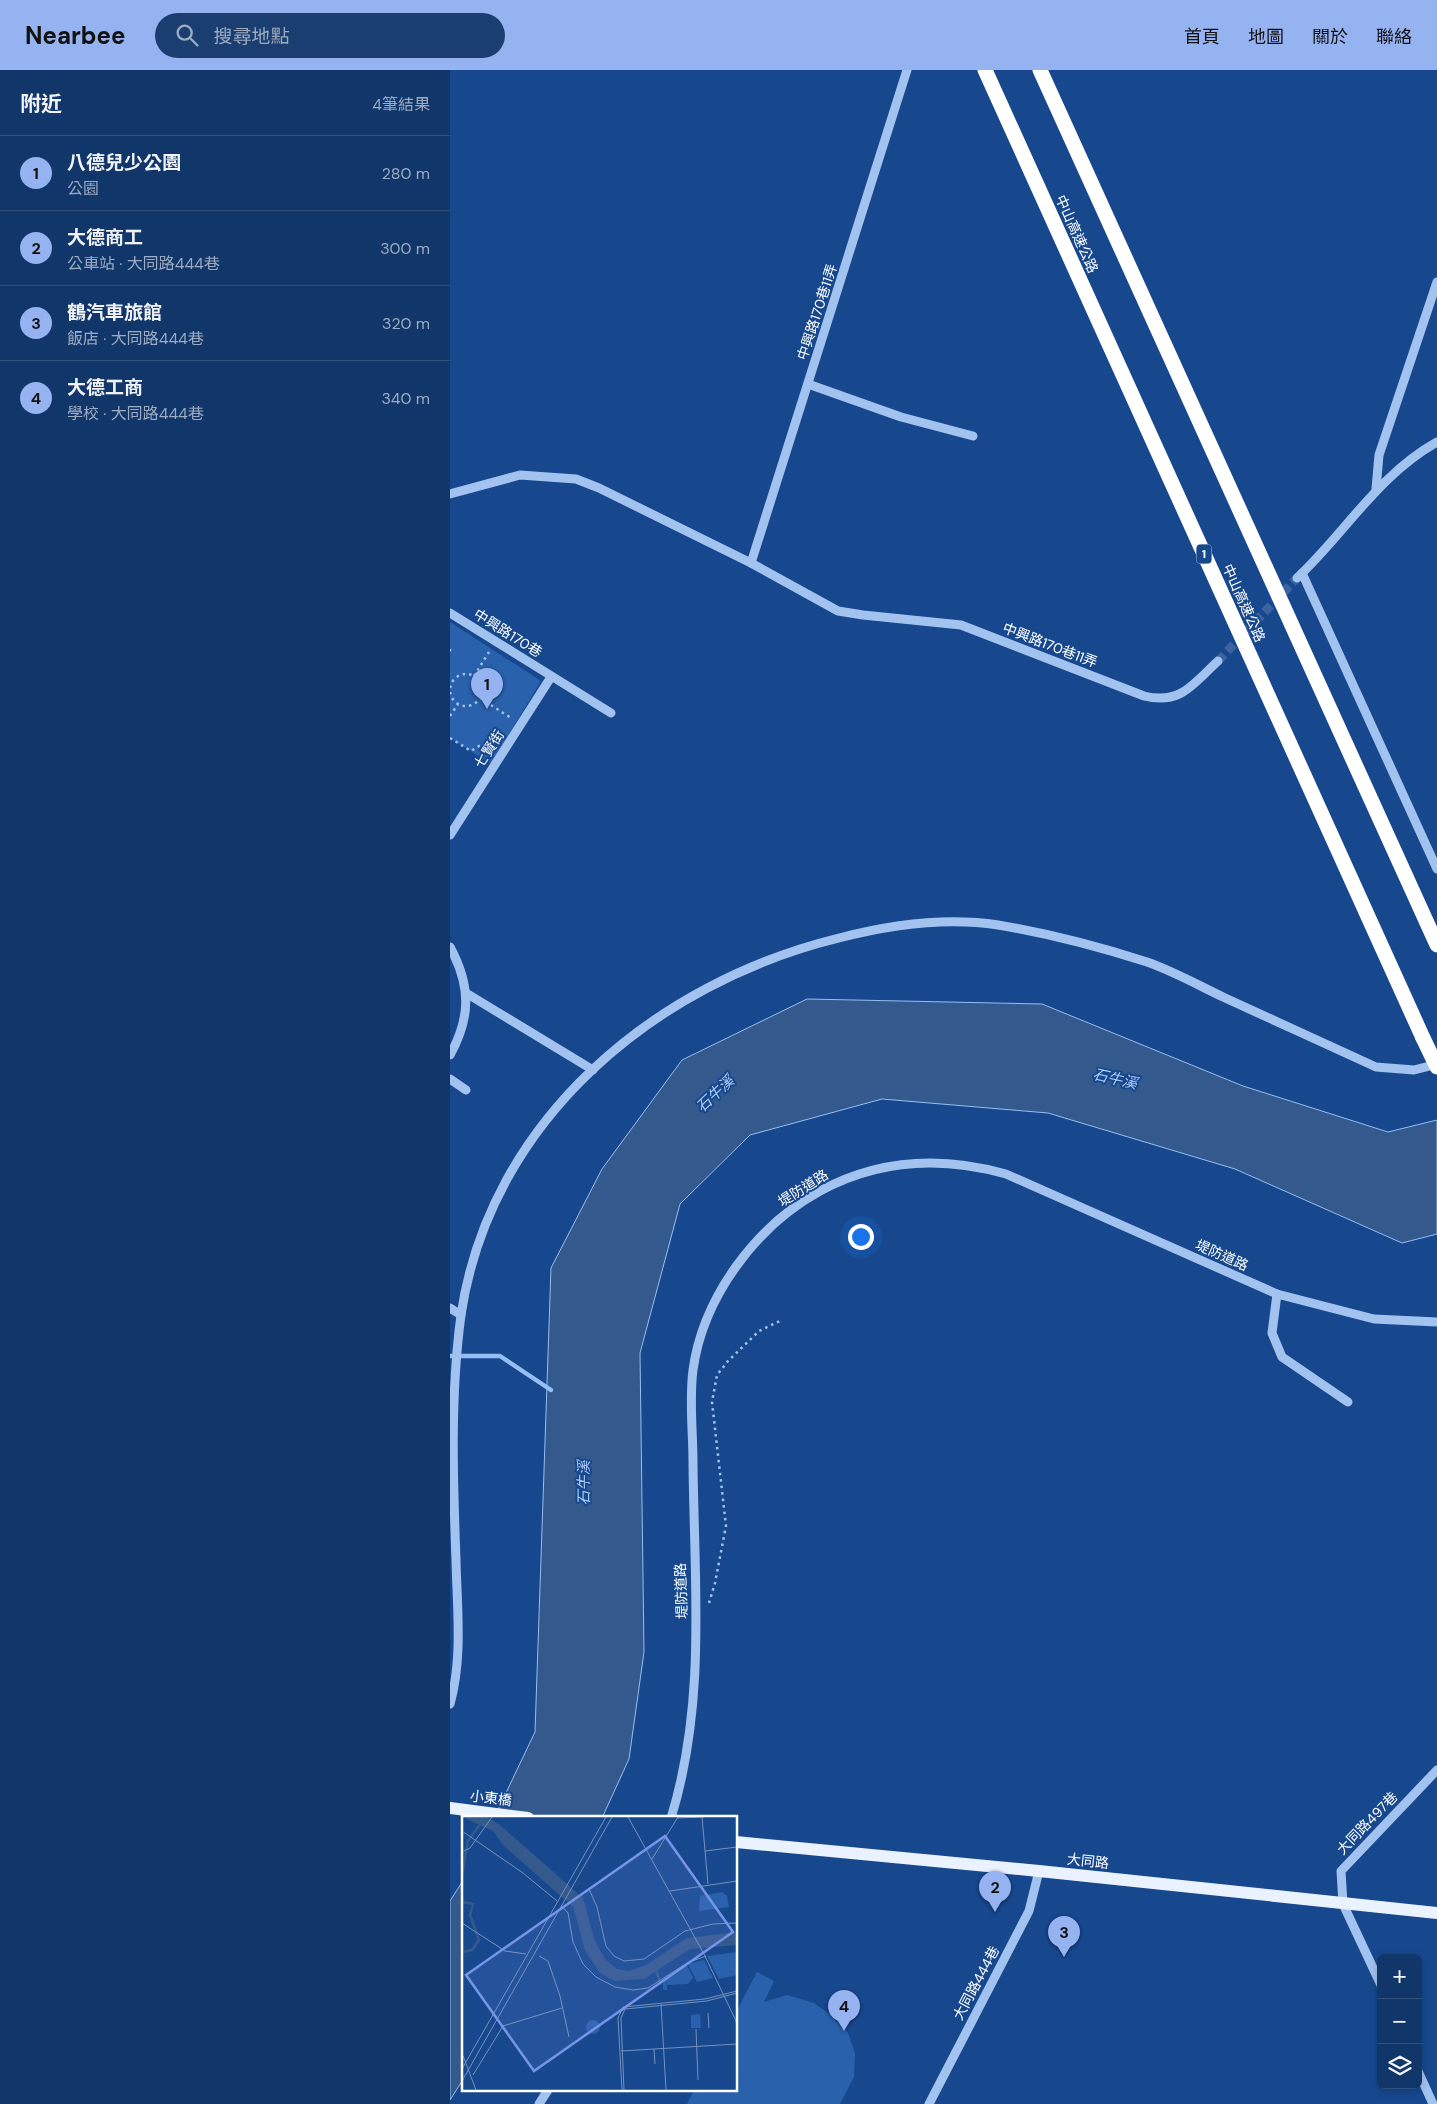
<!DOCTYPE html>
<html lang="zh-TW">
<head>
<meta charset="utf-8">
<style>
  :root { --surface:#11366a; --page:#1a3e70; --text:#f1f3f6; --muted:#9cabc1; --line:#30507e; --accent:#95b2f1 }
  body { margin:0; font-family:"DM Sans","Noto Sans TC",sans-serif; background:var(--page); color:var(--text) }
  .controls { position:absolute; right:15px; bottom:15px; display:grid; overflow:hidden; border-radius:8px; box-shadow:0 2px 8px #0003 }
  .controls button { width:45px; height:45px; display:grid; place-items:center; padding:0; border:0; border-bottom:1px solid var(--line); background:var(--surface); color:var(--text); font:25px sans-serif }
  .you { position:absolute; left:410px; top:1166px; width:18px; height:18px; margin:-12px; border:4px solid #fff; border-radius:50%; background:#1a73e8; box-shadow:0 0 0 8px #1a73e833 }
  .badge { display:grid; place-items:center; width:32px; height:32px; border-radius:50%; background:var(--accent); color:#111; font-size:16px; font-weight:700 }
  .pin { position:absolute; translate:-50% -41px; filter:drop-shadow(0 1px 2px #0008) }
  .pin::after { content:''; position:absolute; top:26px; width:18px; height:15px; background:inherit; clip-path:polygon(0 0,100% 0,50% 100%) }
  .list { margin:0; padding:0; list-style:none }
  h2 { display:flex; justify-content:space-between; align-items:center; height:65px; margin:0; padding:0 20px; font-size:21px }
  h2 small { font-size:16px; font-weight:400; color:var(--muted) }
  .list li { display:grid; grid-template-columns:32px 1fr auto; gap:15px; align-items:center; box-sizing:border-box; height:75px; padding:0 20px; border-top:1px solid var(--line) }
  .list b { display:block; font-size:19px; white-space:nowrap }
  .list p { margin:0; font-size:16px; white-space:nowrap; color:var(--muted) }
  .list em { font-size:16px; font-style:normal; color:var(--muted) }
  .icon { flex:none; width:28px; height:28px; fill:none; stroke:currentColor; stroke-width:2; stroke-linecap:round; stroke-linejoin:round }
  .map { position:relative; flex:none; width:987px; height:2034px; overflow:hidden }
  header { display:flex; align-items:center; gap:30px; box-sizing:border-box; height:70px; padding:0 25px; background:var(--accent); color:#111 }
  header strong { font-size:24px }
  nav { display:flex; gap:28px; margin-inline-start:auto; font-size:18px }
  .search { width:350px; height:45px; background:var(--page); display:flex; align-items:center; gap:12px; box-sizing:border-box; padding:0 18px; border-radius:28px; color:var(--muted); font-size:19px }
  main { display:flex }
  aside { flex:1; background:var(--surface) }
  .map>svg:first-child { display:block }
</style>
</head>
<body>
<header>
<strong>Nearbee</strong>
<div class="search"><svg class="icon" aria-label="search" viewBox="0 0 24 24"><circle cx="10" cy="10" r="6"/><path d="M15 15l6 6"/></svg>搜尋地點</div>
<nav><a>首頁</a><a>地圖</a><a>關於</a><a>聯絡</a></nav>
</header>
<main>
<aside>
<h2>附近<small>4筆結果</small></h2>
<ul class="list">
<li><span class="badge">1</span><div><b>八德兒少公園</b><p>公園</p></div><em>280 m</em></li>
<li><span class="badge">2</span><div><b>大德商工</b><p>公車站 · 大同路444巷</p></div><em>300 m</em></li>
<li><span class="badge">3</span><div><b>鶴汽車旅館</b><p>飯店 · 大同路444巷</p></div><em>320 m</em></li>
<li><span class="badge">4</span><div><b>大德工商</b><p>學校 · 大同路444巷</p></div><em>340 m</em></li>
</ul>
</aside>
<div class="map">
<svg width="987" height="2034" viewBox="0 0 987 2034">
  <rect width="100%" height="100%" fill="#17488e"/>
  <g fill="#2961ad">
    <polygon points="0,552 91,611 41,694 0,668"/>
    <polygon points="307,1902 324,1911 314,1932 337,1925 364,1933 385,1948 398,1963 405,1983 404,2007 390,2034 237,2034 244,2020 286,2020 286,1942"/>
  </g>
  <g fill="#34598d" stroke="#95bef2">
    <polygon points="357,929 592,934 793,1016 938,1062 987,1050 987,1164 952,1173 785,1099 598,1043 432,1029 300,1065 230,1134 190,1283 194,1582 179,1689 152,1748 44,1748 85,1662 101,1198 152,1099 232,990"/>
    <polygon points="14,1809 14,2008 0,2030 0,1831"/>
  </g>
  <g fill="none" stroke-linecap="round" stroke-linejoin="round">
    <polyline stroke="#95bef2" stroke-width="4.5" points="0,1286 50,1286 101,1320"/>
    <polyline stroke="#3a639f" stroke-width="9" stroke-dasharray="9 4.5" stroke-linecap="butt" points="768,591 847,508"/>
    <g stroke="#a2c3ef" stroke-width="2.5" stroke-dasharray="2.5 4" stroke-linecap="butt">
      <polyline points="0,579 0,584"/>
      <circle cx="16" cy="620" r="16"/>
      <polyline points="24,606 39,582"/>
      <polyline points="30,628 61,648"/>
      <polyline points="0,646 8,634"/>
      <polyline points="0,668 21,681 29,676 43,679"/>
      <polyline points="259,1533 265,1513 276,1456 262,1332 267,1305 278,1291 309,1261 332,1250"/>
    </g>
    <g stroke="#a2c3ef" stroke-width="9">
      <polyline points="358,314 451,347 523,366"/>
      <polyline points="926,419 929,385 987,212"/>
      <path d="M 0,424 L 70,405 L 126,409 L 149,418 L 301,493 L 388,541 L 413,545 L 511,555 L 694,626 C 731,635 743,614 768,591"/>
      <polyline points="301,493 457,0"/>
      <polyline points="852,503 987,799"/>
      <path d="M 847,508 C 895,463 928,405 987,372"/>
      <polyline points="0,543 161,643"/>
      <polyline points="0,765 101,607"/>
      <path d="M 0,877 C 21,916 21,947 0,985"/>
      <polyline points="16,923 143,1000"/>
      <polyline points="0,1009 16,1020"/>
      <polyline points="827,1224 822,1263 832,1287 898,1332"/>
      <polyline points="0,1238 11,1245"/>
      <path d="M 0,1634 C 13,1588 7,1537 6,1490 C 3,1408 0,1327 11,1245 C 40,1050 205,913 389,868 C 439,855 496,847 548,855 C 596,863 650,877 697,892 C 723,901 748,915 773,927 C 824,950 875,974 926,997 L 964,1000 L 987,994"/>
      <path d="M 221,1748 C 257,1632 244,1511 243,1392 C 243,1363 239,1329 243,1300 C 253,1227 306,1156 370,1121 C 429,1089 492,1086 556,1104 L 827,1224 L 924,1249 L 987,1252"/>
      <polyline points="931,1915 893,1834 891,1801 987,1700"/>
      <polyline points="968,2001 983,2034"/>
      <polyline points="89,2034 98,2020"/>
      <polyline points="479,2034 579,1841 589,1801"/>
    </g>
    <g stroke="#ebf2ff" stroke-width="12">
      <polyline points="0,1738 78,1748"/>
      <polyline points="286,1772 589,1801 987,1843"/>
    </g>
    <g stroke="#fff" stroke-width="15">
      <polyline points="535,0 973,968"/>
      <polyline points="590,0 987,875"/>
    </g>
    <polyline stroke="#fff" stroke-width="15" points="973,968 987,997"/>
  </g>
  <g text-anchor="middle" stroke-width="4" stroke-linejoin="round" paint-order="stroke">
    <rect fill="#17488e" stroke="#b9c8dd" stroke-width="1" x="746.5" y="474.5" width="15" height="19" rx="4"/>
    <g font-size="12" font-weight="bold" fill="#fff">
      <text x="754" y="488">1</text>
    </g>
    <g font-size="14" fill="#fff" stroke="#17488e">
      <text transform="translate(627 164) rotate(66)" y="5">中山高速公路</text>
      <text transform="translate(367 242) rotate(-72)" y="5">中興路170巷11弄</text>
      <text transform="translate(794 533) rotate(66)" y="5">中山高速公路</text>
      <text transform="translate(58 563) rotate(32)" y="5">中興路170巷</text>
      <text transform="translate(600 575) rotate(21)" y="5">中興路170巷11弄</text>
      <text transform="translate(39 679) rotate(-57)" y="5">七賢街</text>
      <text transform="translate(353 1118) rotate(-32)" y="5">堤防道路</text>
      <text transform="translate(772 1185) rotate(24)" y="5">堤防道路</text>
      <text transform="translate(231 1521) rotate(-92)" y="5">堤防道路</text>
      <text transform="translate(41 1728) rotate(7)" y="5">小東橋</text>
      <text transform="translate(917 1753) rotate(-46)" y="5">大同路497巷</text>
      <text transform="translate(638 1791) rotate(6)" y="5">大同路</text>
      <text transform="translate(526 1913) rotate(-62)" y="5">大同路444巷</text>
    </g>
    <g font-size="15" font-style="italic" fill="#aecdf7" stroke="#17488e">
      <text transform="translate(665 1009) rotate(13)" y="5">石牛溪</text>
      <text transform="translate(265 1024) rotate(-43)" y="5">石牛溪</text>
      <text transform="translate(134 1413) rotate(-90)" y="5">石牛溪</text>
    </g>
  </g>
  <g transform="translate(12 1746)">
    <rect width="275" height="275" fill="#17488e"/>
    <path d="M 260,76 L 265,80 L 267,91 L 237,95 L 238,80 ZM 275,136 L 275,159 L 257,163 L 245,140 ZM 242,144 L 251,162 L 235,166 L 226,148 ZM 225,149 L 231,162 L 226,168 L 205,169 L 205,174 L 201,174 L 201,165 ZM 238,198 L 239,212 L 229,212 L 229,199 ZM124 211a7 7 0 1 1 14 0a7 7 0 1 1-14 0Z" fill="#2961ad"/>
    <path d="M 0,1 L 25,1 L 38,9 L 121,82 L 133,125 L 143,143 L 155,153 L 167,155 L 184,149 L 225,122 L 275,116 L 275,129 L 228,133 L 182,163 L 153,165 L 138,157 L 123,134 L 111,91 L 42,30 L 31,15 Z" fill="#34598d"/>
    <path fill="none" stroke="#34598d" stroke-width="2.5" d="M 0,59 L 6,25 L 19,7M 0,86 L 11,88 L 8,99 L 17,124 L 10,134 L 0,136M 194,154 L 199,169"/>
    <path fill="none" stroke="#7491bb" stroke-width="1" d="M 166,1 L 242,138 L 275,207M 240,1 L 246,68M 215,2 L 242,1M 0,15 L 61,57 L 95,85M 243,35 L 275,31M 0,36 L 8,32 L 30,1M 190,43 L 216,1M 127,73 L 135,91 L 144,130 L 152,140 L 162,145 L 182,143 L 223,115 L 251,108 L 275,107M 208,75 L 275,65M 99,89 L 106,97 L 111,126 L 121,148 L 134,161 L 153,171 L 171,174 L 186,172 L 225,147 L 244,140M 0,107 L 43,135 L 64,138M 77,140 L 86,145 L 98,180 L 107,221M 199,188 L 204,274M 246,197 L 247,212M 234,213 L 236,264M 192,233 L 193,248M 159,235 L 275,228M 0,237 L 14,274M 0,253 L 144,1M 11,259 L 41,210 L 100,192M 0,265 L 150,1M 160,274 L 156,202 L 161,191 L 243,183 L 275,175M 162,274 L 159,202 L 163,193 L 245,185 L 275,177"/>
    <path fill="#7795e8" fill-opacity="0.15" stroke="#7795e8" stroke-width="2.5" d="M 203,20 L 271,116 L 72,255 L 4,159 Z"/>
    <rect width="275" height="275" fill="none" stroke="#fff" stroke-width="2.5"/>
  </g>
</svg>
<div class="controls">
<button>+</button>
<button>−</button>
<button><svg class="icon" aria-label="layers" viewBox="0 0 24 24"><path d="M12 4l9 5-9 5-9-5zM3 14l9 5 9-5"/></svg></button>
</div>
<div class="you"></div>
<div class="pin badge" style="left:37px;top:639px">1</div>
<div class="pin badge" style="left:545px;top:1842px">2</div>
<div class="pin badge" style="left:614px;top:1887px">3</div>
<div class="pin badge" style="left:394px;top:1961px">4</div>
</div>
</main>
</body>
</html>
